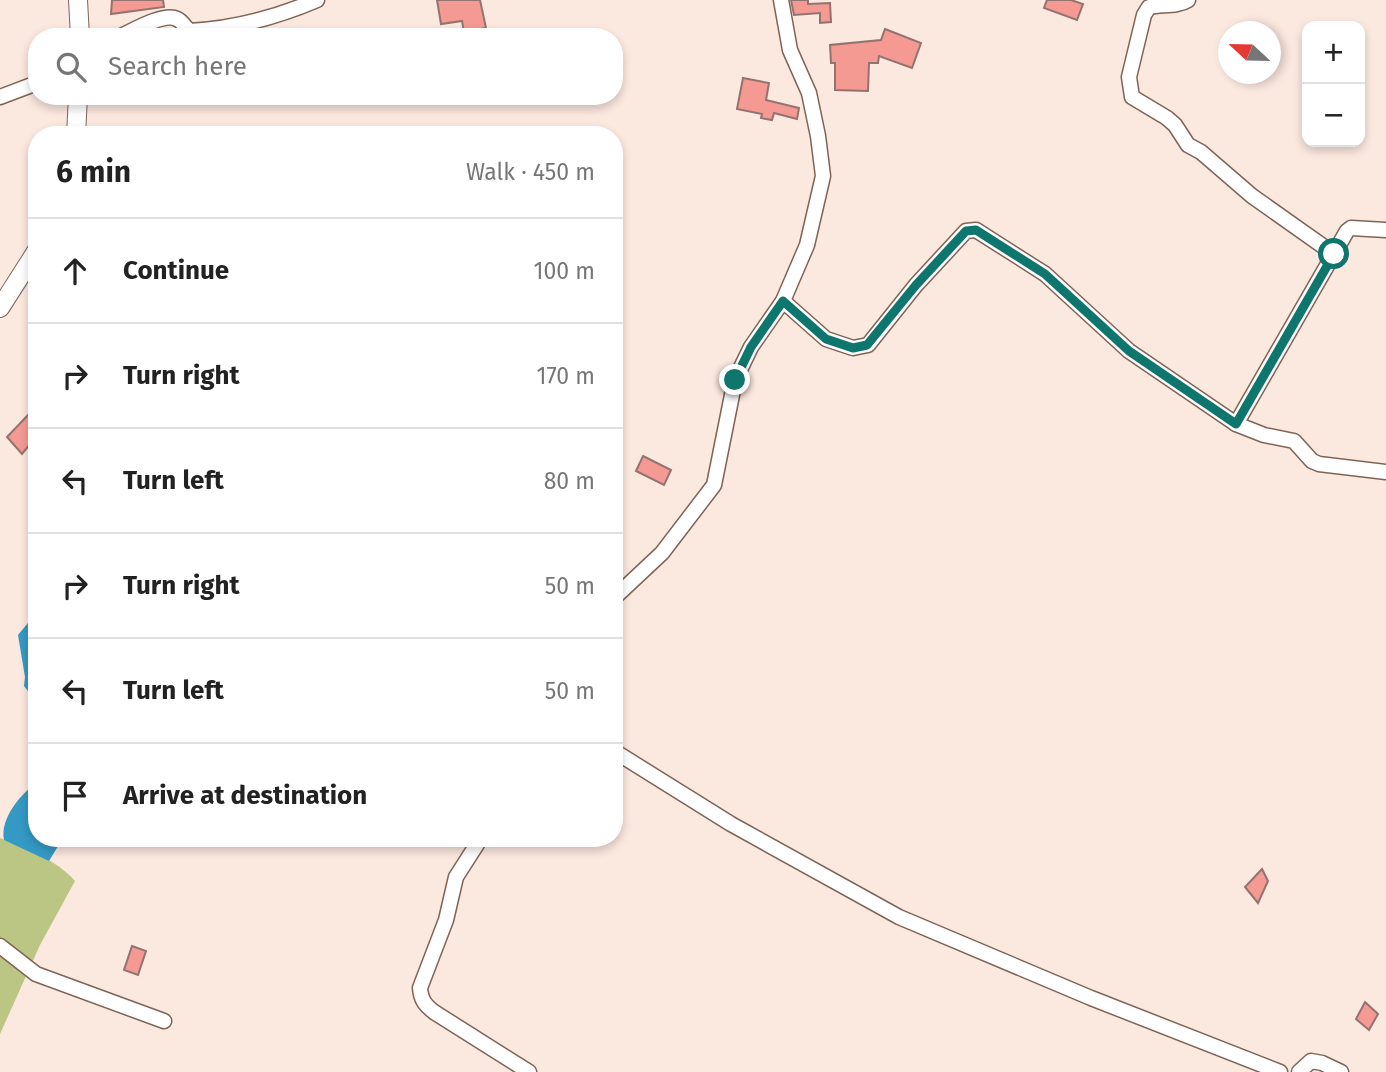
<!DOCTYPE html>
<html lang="en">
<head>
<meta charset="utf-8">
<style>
  :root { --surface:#fff; --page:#f2f2f2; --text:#222; --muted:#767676; --line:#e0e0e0 }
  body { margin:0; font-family:"Fira Sans",sans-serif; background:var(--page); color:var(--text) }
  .controls { position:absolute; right:21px; top:21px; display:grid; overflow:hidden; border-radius:14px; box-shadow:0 4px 10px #0003 }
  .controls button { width:63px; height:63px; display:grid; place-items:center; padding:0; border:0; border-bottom:2px solid var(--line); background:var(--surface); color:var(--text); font:35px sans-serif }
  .compass { position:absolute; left:1218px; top:21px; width:63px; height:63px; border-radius:50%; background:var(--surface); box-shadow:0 4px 10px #0003; rotate:292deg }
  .stop { position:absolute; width:21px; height:21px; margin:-16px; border:5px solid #0f766e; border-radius:50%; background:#fff }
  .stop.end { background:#0f766e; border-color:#fff; box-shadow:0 2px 7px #0008 }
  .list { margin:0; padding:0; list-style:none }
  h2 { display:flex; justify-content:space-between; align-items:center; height:91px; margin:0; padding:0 28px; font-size:30px }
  h2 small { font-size:23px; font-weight:400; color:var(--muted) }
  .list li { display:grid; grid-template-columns:46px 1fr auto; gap:21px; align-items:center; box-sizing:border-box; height:105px; padding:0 28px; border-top:2px solid var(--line) }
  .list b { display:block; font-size:26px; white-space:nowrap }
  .list em { font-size:23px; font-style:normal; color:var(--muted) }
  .icon { flex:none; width:38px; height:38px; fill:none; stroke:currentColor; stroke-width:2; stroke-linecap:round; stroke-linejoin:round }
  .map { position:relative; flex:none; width:1386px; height:1072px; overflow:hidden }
  .search { position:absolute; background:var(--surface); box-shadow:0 4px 10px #0003; left:28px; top:28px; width:595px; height:77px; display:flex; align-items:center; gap:18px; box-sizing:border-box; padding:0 24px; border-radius:28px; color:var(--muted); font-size:26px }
  .panel { position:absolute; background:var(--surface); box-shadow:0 4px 10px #0003; left:28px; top:126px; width:595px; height:721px; border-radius:28px }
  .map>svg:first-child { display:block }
</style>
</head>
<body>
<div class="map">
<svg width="1386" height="1072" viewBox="0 0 1386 1072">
  <rect width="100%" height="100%" fill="#fbe8df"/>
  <path fill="#bbc684" d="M 0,838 C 25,847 58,861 75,881 L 40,945 L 0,1034 Z"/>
  <g fill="#349ac4">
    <polygon points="37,612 37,703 24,686 25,677 18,635"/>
    <path d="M 37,782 L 37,838 L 63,838 L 49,861 L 4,840 C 0,818 20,795 37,782 Z"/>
  </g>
  <g fill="#f49a92" stroke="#937370" stroke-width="2">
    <polygon points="112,0 163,0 164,7 111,14"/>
    <polygon points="437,0 480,0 486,28 464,32 462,21 441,24"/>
    <polygon points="791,0 808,0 808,4 830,3 831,22 820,23 820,13 794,15"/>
    <polygon points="1047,0 1071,0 1083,4 1077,20 1044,8"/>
    <polygon points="885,29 921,43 912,68 879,56 878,63 869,63 868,91 835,90 835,63 831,63 830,45 881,40"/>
    <polygon points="743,78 769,83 766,100 799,108 797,119 774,113 772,120 761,118 762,114 737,109"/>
    <polygon points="29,414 37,429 37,436 22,454 7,437"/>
    <polygon points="643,456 671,470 664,485 636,471"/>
    <polygon points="1262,869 1268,881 1258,903 1245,887"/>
    <polygon points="132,946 146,951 138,975 124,970"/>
    <polygon points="1365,1002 1378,1014 1369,1030 1356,1019"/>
  </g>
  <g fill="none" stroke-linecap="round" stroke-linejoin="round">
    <defs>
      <g id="minor">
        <path d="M 1188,0 C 1177,7 1162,4 1149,7 L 1144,15 L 1129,77 L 1132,97 L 1167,118 L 1175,125 L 1188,145 L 1201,152 L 1252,196 L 1334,254"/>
        <path d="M 119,37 C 132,31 164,12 177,19 C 182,21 185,27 189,31 C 233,29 277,17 317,0"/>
        <polyline points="0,97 37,83"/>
        <polyline points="783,301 826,339 853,348 868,345 916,285 966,231 976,230 1045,274 1129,351 1236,424 1347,231 1351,228 1386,230"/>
        <polyline points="1236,424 1264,435 1294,441 1312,461 1319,464 1386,472"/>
        <polyline points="614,598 662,553 714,485 735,380 751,347 783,301 807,245 823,176 818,136 809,93 790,50 781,0"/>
        <polyline points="614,751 731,824 899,917 1091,998 1280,1072"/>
        <path d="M 481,838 L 456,877 L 446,920 L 420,988 C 421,1000 425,1005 434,1012 L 529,1072"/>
        <polyline points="0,946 36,974 164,1021"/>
        <polyline points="1299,1072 1311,1061 1322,1063 1341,1072"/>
      </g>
      <g id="major">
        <polyline points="78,0 80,37"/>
        <polyline points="76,135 78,96"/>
        <polyline points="0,308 37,250"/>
      </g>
    </defs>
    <use href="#minor" stroke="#7f6456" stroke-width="17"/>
    <use href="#major" stroke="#7f6456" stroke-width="20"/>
    <use href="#minor" stroke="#fff" stroke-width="14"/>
    <use href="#major" stroke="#fff" stroke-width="18"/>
  </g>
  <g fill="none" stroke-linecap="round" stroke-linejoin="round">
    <polyline stroke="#0f766e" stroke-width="9" points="735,380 751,347 783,301 826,339 853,348 867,345 916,285 966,231 976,230 1045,274 1129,351 1236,424 1334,254"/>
  </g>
</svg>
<div class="controls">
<button>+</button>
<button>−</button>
</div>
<svg class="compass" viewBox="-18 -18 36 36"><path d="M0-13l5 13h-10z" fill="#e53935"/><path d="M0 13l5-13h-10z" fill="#767676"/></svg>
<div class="stop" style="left:1334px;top:254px"></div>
<div class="stop end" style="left:735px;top:380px"></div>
<div class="search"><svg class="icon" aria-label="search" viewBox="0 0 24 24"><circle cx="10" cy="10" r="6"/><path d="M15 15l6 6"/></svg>Search here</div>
<section class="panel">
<h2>6 min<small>Walk · 450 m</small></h2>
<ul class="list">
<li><svg class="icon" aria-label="ahead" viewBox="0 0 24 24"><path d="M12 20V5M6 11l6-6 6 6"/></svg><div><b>Continue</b></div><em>100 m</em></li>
<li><svg class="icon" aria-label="right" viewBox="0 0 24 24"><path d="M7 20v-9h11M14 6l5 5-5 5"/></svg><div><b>Turn right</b></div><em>170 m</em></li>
<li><svg class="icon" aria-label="left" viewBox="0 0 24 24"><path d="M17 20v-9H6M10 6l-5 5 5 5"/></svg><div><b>Turn left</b></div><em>80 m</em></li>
<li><svg class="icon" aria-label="right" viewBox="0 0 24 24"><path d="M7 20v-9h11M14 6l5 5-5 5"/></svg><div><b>Turn right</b></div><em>50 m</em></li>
<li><svg class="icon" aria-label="left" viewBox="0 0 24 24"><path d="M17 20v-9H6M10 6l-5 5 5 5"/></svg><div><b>Turn left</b></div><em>50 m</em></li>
<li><svg class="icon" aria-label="arrive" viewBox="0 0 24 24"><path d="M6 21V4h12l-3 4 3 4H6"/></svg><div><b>Arrive at destination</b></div></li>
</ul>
</section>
</div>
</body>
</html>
